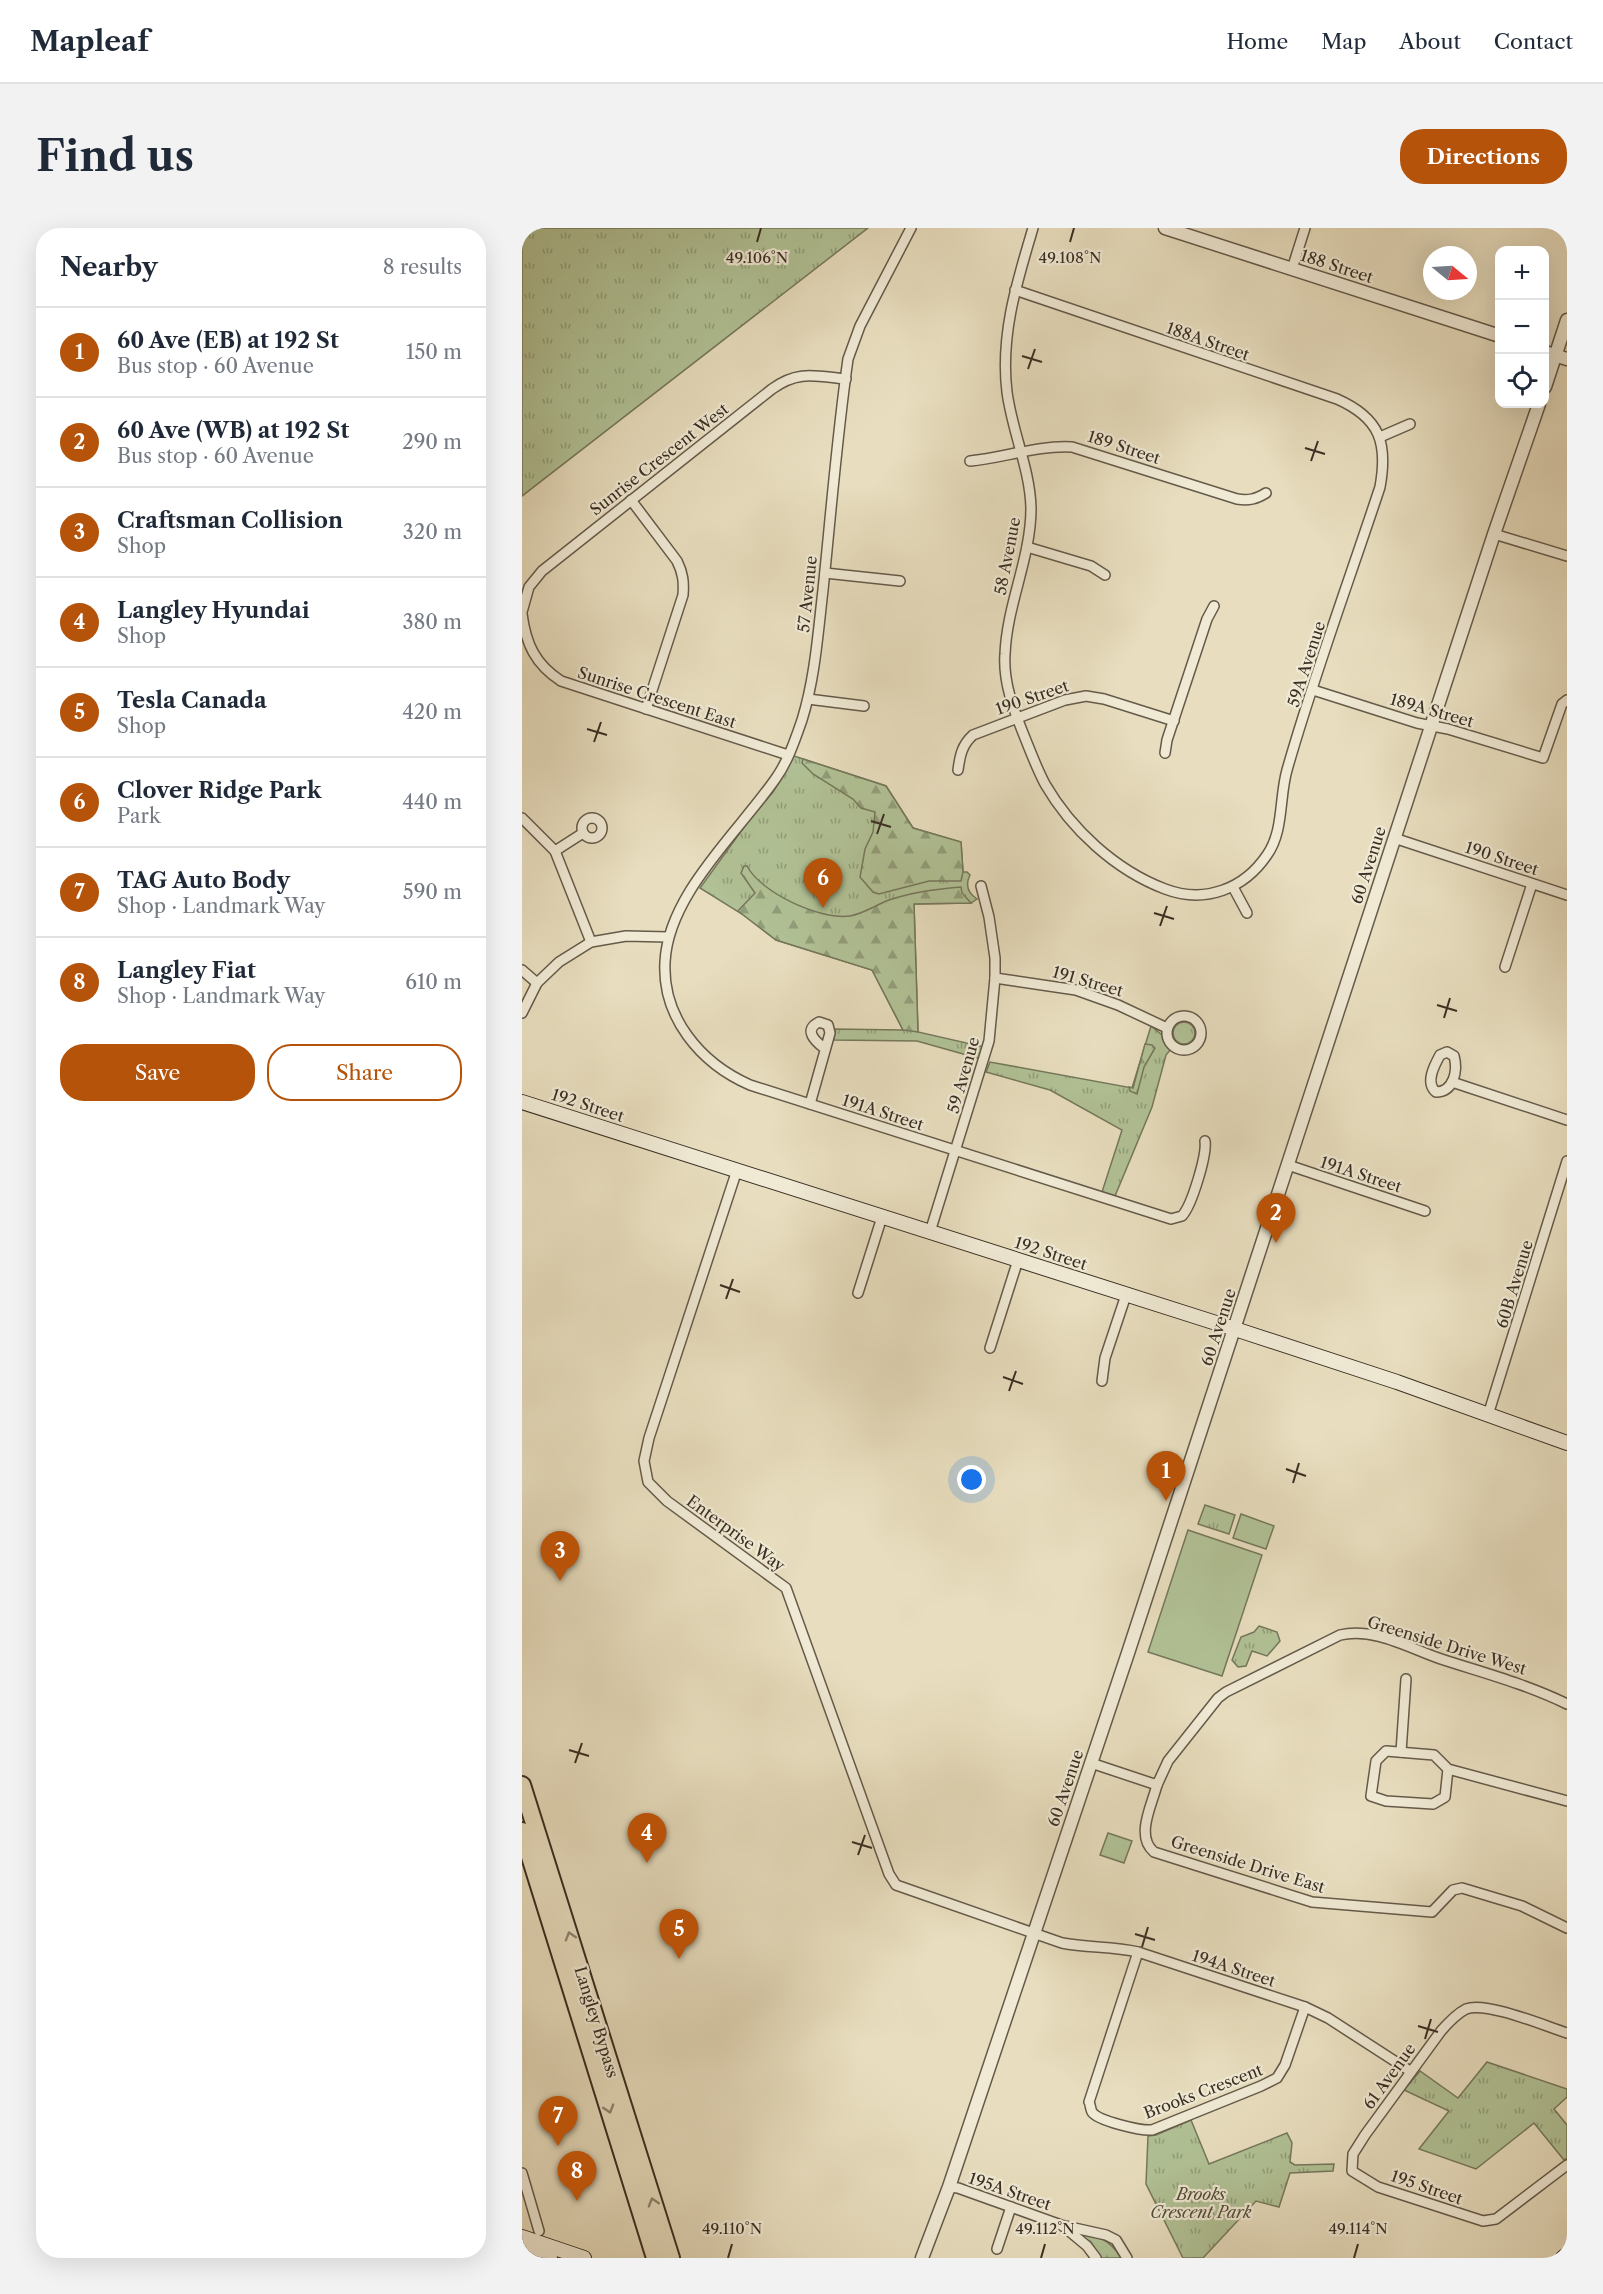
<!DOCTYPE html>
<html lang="en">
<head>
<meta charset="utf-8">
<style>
  :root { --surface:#fff; --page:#f2f2f3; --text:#1f2937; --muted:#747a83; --line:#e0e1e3; --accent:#b45309 }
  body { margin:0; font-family:"Libre Caslon Text",serif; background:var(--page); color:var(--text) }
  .controls { position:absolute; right:18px; top:18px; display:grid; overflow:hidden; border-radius:12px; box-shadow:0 6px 24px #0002 }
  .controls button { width:54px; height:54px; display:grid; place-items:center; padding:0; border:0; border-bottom:2px solid var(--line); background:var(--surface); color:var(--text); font:30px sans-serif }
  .compass { position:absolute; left:901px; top:18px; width:54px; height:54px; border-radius:50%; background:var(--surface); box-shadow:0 6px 24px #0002; rotate:108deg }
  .you { position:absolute; left:450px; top:1252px; width:21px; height:21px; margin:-15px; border:4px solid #fff; border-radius:50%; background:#1a73e8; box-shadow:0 0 0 9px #1a73e833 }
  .badge { display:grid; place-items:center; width:39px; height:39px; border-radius:50%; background:var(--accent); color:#fff; font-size:20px; font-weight:700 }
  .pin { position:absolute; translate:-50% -50px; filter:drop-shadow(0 2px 3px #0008) }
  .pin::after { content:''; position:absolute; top:32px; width:21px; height:18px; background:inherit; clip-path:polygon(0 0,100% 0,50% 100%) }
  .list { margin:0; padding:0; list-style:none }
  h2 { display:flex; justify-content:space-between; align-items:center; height:78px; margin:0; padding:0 24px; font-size:26px }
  h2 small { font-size:20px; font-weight:400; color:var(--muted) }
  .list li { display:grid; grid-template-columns:39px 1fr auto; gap:18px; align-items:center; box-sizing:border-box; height:90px; padding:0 24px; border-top:2px solid var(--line) }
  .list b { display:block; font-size:22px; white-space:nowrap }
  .list p { margin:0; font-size:20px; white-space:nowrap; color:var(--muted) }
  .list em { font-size:20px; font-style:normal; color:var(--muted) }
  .actions { display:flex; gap:12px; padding:18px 24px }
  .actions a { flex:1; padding:14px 0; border:2px solid var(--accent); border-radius:24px; text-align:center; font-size:21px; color:var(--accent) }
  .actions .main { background:var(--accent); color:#fff }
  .icon { flex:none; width:33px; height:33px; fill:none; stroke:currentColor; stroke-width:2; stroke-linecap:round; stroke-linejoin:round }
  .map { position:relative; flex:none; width:1045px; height:2030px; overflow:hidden; border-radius:24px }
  header { display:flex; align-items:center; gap:36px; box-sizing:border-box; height:84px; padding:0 30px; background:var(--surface); border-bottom:2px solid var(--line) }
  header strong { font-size:28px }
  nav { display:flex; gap:33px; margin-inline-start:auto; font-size:21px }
  .intro { display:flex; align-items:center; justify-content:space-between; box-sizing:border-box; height:144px; padding:0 36px }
  h1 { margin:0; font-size:42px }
  .button { padding:15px 27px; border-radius:24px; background:var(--accent); color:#fff; font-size:21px; font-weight:700 }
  main { display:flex; gap:36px; padding:0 36px }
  aside { flex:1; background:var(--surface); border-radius:24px; box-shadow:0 6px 24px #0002 }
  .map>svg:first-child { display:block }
</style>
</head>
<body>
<header>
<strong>Mapleaf</strong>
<nav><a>Home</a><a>Map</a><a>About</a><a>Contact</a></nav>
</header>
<div class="intro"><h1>Find us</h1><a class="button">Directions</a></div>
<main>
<aside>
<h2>Nearby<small>8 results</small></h2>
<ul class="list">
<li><span class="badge">1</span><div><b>60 Ave (EB) at 192 St</b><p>Bus stop · 60 Avenue</p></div><em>150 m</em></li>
<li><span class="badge">2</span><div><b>60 Ave (WB) at 192 St</b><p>Bus stop · 60 Avenue</p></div><em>290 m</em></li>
<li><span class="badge">3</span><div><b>Craftsman Collision</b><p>Shop</p></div><em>320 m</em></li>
<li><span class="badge">4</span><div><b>Langley Hyundai</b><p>Shop</p></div><em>380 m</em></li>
<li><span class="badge">5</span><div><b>Tesla Canada</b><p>Shop</p></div><em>420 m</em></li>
<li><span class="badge">6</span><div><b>Clover Ridge Park</b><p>Park</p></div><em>440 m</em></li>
<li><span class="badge">7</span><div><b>TAG Auto Body</b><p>Shop · Landmark Way</p></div><em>590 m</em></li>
<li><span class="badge">8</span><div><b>Langley Fiat</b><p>Shop · Landmark Way</p></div><em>610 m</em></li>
</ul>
<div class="actions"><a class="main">Save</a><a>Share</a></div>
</aside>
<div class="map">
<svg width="1045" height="2030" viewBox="0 0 1045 2030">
  <defs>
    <pattern id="grass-tufts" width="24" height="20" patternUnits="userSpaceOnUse" patternTransform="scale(1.5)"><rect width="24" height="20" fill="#b1c296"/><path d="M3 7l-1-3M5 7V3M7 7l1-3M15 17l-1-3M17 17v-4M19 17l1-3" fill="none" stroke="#919e7a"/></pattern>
    <pattern id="forest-firs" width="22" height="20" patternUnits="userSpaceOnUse" patternTransform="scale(1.5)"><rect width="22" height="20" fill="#b1c296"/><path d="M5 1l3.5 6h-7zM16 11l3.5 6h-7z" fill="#919e7a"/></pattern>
  </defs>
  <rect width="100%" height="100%" fill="#e8debf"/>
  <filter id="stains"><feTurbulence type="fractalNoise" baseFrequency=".00333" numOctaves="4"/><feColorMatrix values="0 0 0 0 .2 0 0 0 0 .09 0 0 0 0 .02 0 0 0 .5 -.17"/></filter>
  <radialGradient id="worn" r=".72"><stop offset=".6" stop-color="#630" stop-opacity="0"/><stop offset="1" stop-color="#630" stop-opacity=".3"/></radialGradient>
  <g fill="url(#grass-tufts)" stroke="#75785c" stroke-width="1.5">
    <polygon points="0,0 346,0 0,268"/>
    <path d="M 272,528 L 364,558 L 391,600 L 439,614 L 441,644 L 445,644 L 448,647 C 443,657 446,665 455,671 L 449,675 L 392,676 L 396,804 L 462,819 L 459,831 L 395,813 L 312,812 L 313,801 L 381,802 L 350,742 L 254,712 L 220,686 L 178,660 L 228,591 L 251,564 Z"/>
    <circle cx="662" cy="805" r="11"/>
    <polygon points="629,798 639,806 649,821 644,827 630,879 593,968 580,964 600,902 528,862 464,844 468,834 610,860"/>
    <polygon points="683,1277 713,1287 707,1306 676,1296"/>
    <polygon points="737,1398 755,1404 758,1413 745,1428 730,1423 724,1438 716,1439 710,1432 719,1409 732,1404"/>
    <polygon points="965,1834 1045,1861 1045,1869 1032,1881 1045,1897 1045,1930 1042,1932 1012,1895 954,1941 897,1921 927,1883 882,1862 898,1843 936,1870"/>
    <polygon points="669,1892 687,1936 765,1905 770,1915 768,1934 773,1937 812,1936 811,1943 768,1945 757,1979 734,1973 681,2030 661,2030 624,1956 626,1908 634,1907"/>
  </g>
  <g fill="url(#forest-firs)" stroke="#75785c" stroke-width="1.5">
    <polygon points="281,531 364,558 391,600 439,614 441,644 439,653 407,653 357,666 351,664 338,649 343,621 351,604 353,584 339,580 331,571 291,546 280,535"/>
    <path d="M 222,638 L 225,638 C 239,665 298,692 328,688 C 341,686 354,677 367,672 C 390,664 414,661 439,659 L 440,665 L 449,675 L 392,676 L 396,804 L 381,802 L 350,742 L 254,712 L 216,683 L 233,665 L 219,645 Z"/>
    <polygon points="623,816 630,817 633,820 622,839 615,866 608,863 607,859 611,860"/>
    <path d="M 554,2004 C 574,2006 589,2012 599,2030 L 579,2030 L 573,2021 Z"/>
  </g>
  <g fill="#b1c296" stroke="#75785c" stroke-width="1.5">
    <polygon points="719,1286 752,1298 744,1321 711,1310"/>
    <polygon points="666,1302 740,1327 700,1448 626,1424"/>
    <polygon points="586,1605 610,1613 602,1635 578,1627"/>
  </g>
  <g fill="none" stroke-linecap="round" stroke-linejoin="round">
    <defs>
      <g id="minor">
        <path d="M 389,0 L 338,98 L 326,131 C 315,208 309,285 301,362 C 296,405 293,450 280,492 C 273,512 266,533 254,550 C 217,604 146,666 143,734 C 140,789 178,835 228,857 L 649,991 L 660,988 C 670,977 685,927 683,913"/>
        <polyline points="770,41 783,0"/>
        <path d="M 493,62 L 815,171 C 858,190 866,215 858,259 C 827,353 792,447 765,542 C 757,570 762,603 745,627 C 722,661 683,676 643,661 C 593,642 549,601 523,556 C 514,539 508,522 501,505 C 491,480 481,453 483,426 C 485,376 509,330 509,280 C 508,241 490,203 485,164 C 478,107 495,54 511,0"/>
        <polyline points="858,209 888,196"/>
        <path d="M 448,233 C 482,230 515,217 550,219 L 715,271 C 727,273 734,271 744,265"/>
        <path d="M 109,272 L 155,333 C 161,345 162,354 161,367 L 124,481"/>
        <polyline points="972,306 1045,328"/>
        <polyline points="505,319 569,338 583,347"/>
        <polyline points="303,345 378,353"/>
        <path d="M 0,384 L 7,359 L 20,343 L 250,161 C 276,142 293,148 324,151"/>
        <path d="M 0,386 C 4,416 13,436 39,453 L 266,527"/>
        <polyline points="791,462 895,495 926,501 1021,530 1040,476 1045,472"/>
        <polyline points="286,471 342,478"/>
        <polyline points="643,525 645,512 685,391 692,378"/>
        <path d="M 436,542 C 438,527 440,517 451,507 L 543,472 L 564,468 L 582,471 L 652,493"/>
        <circle cx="70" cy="600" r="10"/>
        <polyline points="0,590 33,623 69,714"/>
        <polyline points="872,610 1045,667"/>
        <polyline points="33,623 61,605"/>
        <polyline points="711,659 725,685"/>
        <polyline points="983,739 1010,656"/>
        <polyline points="0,742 15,755"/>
        <polyline points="473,750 554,762 596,777 645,800"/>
        <polyline points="0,785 15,755 37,734 69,714 104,708 146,709"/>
        <circle cx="662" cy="805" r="17"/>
        <path d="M 925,824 L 932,828 C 936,842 932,864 914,864 C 903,855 912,838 918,827 Z"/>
        <polyline points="930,854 1045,892"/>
        <path d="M 288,876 L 308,805 L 306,797 L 297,794 C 281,802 293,813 302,820"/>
        <polyline points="766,937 903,983"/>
        <path d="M 215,942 L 127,1210 L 122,1233 L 126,1254 L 145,1273 L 264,1360 L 367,1646 L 374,1657 L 540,1715 C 566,1720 591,1718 616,1724 L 783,1779 L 806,1790 L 888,1843"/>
        <polyline points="408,1004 467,813 473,750 473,730 467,689 459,658"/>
        <polyline points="336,1065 360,989"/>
        <polyline points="468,1120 496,1032"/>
        <polyline points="580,1153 583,1130 604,1067"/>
        <polyline points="966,1187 1045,933"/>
        <polyline points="879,1524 884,1451"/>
        <path d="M 569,1535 L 635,1557 L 646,1533 L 696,1470 L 704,1464 L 818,1407 C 852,1399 887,1420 919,1431 C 962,1445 1004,1456 1045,1476"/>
        <polyline points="926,1541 923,1569 911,1576 864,1573 849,1568 854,1533 864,1523 912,1527 926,1541 1045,1573"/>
        <path d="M 635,1557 C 630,1577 613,1608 632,1624 L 790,1674 L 910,1684 L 931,1662 L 940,1660 L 1000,1678 L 1045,1700"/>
        <path d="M 616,1724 L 567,1874 C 568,1875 569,1883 570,1884 C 576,1893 619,1903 630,1902 L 739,1858 L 755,1850 L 763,1837 L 783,1779"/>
        <path d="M 1045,1805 C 1023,1798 964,1773 944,1781 C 934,1786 926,1795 919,1803 L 843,1907 L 831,1926 L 830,1943 L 856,1959 L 961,1993 L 974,1991 L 1045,1937"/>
        <polyline points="0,1945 17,2003"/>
        <polyline points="427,1959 436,1960 539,1997 584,2007 594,2012 605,2030"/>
        <polyline points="541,1998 565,2018 574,2030"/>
        <polyline points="475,2021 489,1979"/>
      </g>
      <g id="tertiary">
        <polyline points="643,0 978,108"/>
        <polyline points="1023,124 1045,131"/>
        <polyline points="1023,159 1045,92"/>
        <polyline points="400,2030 427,1959 606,1425 972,306 1017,176"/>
      </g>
      <g id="secondary">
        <polyline points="0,874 713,1101 875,1154 1045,1215"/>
        <polyline points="0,2009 62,2030"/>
        <polyline points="0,2021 28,2030"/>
      </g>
      <polyline id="primary" points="1042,2030 1045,2028"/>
      <g id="trunk">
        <polyline points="0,1557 149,2030"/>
        <polyline points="0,1603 133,2030"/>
      </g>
    </defs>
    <use href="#minor" stroke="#655a4a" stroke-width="12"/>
    <use href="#tertiary" stroke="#655a4a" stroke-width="15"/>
    <use href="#secondary" stroke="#392e23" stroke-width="16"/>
    <use href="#primary" stroke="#392e23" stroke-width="18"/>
    <use href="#trunk" stroke="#392e23" stroke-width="20"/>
    <use href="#minor" stroke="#f0ead5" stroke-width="9"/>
    <use href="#tertiary" stroke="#f0ead5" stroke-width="12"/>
    <use href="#secondary" stroke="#f0ead5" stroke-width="14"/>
    <use href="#primary" stroke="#e8debf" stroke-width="15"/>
    <use href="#trunk" stroke="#e8debf" stroke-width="16"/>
  </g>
  <defs><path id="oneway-chevron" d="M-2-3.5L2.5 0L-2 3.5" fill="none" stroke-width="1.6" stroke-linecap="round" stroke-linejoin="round" transform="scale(1.5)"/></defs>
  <g stroke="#908671">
    <use href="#oneway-chevron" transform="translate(48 1708) rotate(-107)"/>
    <use href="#oneway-chevron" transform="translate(87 1881) rotate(73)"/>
    <use href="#oneway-chevron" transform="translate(131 1974) rotate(-107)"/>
  </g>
  <path fill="none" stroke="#392e23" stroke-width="2" d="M 235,14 L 239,0M 548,14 L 552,0M 500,128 L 520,134M 506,141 L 513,121M 783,220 L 803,226M 789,233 L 796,213M 65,501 L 85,507M 72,514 L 79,494M 349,593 L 369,599M 355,606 L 362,586M 632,685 L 652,691M 638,698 L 645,678M 915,777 L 935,783M 922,790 L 928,770M 198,1057 L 218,1064M 204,1071 L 211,1051M 481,1149 L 501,1156M 487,1163 L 494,1143M 764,1241 L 784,1248M 771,1255 L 777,1235M 47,1522 L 67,1528M 53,1535 L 60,1515M 330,1614 L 350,1620M 336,1627 L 343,1607M 613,1706 L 633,1712M 620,1719 L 626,1699M 896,1798 L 916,1804M 903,1811 L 909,1791M 206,2030 L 210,2016M 519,2030 L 523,2016M 832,2030 L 836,2016"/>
  <g text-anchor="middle" stroke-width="4.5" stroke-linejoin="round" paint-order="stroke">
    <g font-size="16" fill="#392e23" stroke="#f0ead5">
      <text transform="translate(815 38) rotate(18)" y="6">188 Street</text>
      <text transform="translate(686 113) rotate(19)" y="6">188A Street</text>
      <text transform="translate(602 219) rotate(18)" y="6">189 Street</text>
      <text transform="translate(137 231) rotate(-38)" y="6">Sunrise Crescent West</text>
      <text transform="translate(485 328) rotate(-79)" y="6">58 Avenue</text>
      <text transform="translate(285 366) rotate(-84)" y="6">57 Avenue</text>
      <text transform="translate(784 436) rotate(-72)" y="6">59A Avenue</text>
      <text transform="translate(135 469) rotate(18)" y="6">Sunrise Crescent East</text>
      <text transform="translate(510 469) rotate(-19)" y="6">190 Street</text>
      <text transform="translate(910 482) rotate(16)" y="6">189A Street</text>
      <text transform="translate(980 630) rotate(18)" y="6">190 Street</text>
      <text transform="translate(846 637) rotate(-72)" y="6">60 Avenue</text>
      <text transform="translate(566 753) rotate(16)" y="6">191 Street</text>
      <text transform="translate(441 847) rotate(-74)" y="6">59 Avenue</text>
      <text transform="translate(66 877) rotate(18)" y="6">192 Street</text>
      <text transform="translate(361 884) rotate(18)" y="6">191A Street</text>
      <text transform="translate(839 946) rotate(18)" y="6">191A Street</text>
      <text transform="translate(529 1025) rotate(18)" y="6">192 Street</text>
      <text transform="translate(992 1056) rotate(-73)" y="6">60B Avenue</text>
      <text transform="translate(696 1099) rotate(-72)" y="6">60 Avenue</text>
      <text transform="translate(214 1305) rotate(36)" y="6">Enterprise Way</text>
      <text transform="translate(925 1417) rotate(17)" y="6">Greenside Drive West</text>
      <text transform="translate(543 1560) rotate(-71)" y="6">60 Avenue</text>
      <text transform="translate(726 1636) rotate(17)" y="6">Greenside Drive East</text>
      <text transform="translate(712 1740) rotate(18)" y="6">194A Street</text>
      <text transform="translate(75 1794) rotate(73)" y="6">Langley Bypass</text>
      <text transform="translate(867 1848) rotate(-54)" y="6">61 Avenue</text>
      <text transform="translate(681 1863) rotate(-21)" y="6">Brooks Crescent</text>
      <text transform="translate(905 1959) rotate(19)" y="6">195 Street</text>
      <text transform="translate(488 1963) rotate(19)" y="6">195A Street</text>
    </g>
    <g font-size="16" font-style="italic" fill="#514c3a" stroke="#f0ead5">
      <text x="679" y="1972">Brooks<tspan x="679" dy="18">Crescent Park</tspan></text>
    </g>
  </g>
  <g font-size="15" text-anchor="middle" fill="#392e23" stroke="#f0ead5" stroke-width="4.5" stroke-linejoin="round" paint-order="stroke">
    <text x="235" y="35">49.106°N</text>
    <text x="548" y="35">49.108°N</text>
    <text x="210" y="2006">49.110°N</text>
    <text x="523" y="2006">49.112°N</text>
    <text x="836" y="2006">49.114°N</text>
  </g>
  <rect width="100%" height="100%" filter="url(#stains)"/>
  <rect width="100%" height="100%" fill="url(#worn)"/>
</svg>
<div class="controls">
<button>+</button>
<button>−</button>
<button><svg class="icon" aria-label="locate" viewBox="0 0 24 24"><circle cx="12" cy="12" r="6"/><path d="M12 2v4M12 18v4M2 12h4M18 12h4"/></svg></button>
</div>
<svg class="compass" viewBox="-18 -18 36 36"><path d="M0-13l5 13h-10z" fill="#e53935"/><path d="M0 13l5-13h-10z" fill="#747a83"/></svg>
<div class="you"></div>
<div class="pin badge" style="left:644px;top:1273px">1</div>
<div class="pin badge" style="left:754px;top:1015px">2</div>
<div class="pin badge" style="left:38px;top:1353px">3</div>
<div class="pin badge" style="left:125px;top:1635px">4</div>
<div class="pin badge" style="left:157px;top:1731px">5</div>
<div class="pin badge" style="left:301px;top:680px">6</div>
<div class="pin badge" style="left:36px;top:1918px">7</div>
<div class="pin badge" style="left:55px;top:1973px">8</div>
</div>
</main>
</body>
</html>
